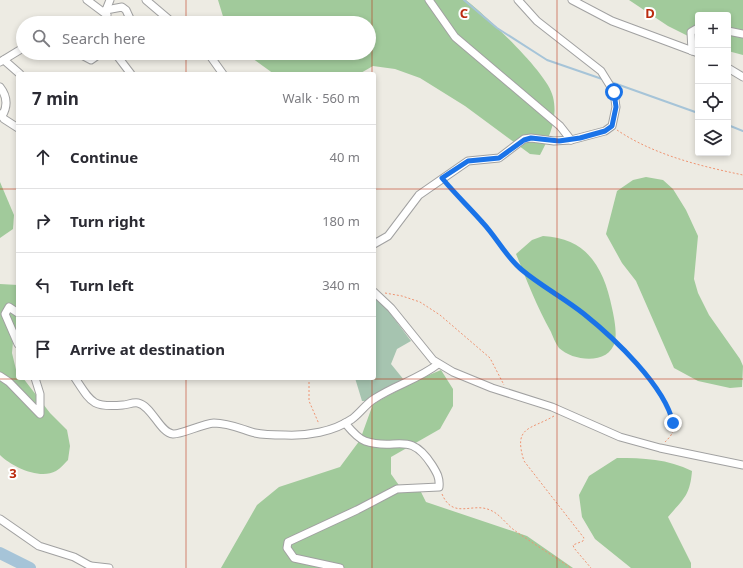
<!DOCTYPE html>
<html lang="en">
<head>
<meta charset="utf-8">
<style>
  :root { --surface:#fff; --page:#f2f2f3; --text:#2b2b33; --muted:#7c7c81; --line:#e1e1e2 }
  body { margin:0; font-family:"Noto Sans",sans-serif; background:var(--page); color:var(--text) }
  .controls { position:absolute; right:12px; top:12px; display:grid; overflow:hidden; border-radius:4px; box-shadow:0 2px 6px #0003 }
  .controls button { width:36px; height:36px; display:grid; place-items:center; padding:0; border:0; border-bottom:1px solid var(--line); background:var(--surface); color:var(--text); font:20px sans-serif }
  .stop { position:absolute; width:12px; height:12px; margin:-9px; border:3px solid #1a73e8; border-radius:50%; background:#fff }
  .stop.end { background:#1a73e8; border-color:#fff; box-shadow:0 1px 4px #0008 }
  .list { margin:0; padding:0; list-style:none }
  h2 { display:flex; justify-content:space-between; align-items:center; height:52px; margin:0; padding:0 16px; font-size:17px }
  h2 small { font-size:13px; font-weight:400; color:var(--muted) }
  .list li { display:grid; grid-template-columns:26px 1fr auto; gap:12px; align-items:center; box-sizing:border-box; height:64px; padding:0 16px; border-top:1px solid var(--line) }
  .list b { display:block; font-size:15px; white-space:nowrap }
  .list em { font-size:13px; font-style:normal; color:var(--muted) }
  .icon { flex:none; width:22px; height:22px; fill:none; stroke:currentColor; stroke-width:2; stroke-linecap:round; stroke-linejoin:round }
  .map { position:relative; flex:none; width:743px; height:568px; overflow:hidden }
  .search { position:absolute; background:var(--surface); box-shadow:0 2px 6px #0003; left:16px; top:16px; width:360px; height:44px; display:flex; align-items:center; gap:10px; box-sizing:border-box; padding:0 14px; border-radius:22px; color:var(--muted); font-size:15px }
  .panel { position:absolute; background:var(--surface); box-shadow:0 2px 6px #0003; left:16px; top:72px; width:360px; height:308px; border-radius:4px }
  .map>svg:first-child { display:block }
</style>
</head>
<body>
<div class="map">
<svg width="743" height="568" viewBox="0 0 743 568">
  <rect width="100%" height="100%" fill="#edebe3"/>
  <g fill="#a1ca9b">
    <path d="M 218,0 L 466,0 C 485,15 549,74 553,97 C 558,118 550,136 540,155 L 530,154 L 465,106 L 420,78 L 395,69 L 373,66 L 359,74 L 274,74 L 245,53 L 369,53 L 369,23 L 225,23 Z"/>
    <polygon points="629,0 743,0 743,55 728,51 728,15 698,15 698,41 668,26"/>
    <polygon points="646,177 663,180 673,189 686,210 698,236 694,279 698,293 709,315 740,359 743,366 742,387 730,388 698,381 674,368 636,281 622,263 606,234 617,191 633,180"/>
    <polygon points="0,182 14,215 13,229 0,238"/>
    <path d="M 543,236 C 588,238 604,269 612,308 C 614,317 617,332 615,341 C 610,365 574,362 559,348 C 556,344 553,337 551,332 C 537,307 527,281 516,254 L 532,240 Z"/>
    <path d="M 0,284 L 18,285 L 18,339 L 13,342 L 12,353 L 18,378 L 23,378 L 50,413 L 67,430 L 70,446 L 68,460 C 65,463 61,468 56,471 C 40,480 12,467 0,455 Z"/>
    <polygon points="441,370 453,389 453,406 440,429 391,457 391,474 403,491 419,488 426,502 527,536 573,568 221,568 257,505 279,487 340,467 360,440 373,404 417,380"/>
    <path d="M 617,458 C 643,458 668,459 692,471 C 690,496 683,499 668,517 L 691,563 L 691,568 L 631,568 L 595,539 L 582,517 L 579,495 L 589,476 Z"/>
  </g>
  <polygon fill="#a6c4b0" points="374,298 384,305 411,341 397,349 391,364 404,380 368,401 362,401 355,378 374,378 374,336 376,319 374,316"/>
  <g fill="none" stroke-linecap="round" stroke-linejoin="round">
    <g stroke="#a6c4d8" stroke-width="2">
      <polyline points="464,0 497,28 547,60 605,80"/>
      <polyline points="611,82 698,113"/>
      <polyline points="728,125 743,131"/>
    </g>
    <polyline stroke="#a6c4d8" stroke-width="12" points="0,553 30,568"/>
    <defs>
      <g id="minor">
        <polyline points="87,0 107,15"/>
        <polyline points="146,0 173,23"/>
        <polyline points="429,0 455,37 560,126 571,140"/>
        <polyline points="572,0 612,21 698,53"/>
        <polyline points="106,10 122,7 126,10 132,23"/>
        <polyline points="107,23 106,10 110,0"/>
        <polyline points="728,31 743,34"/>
        <polyline points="692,51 691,32 698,28"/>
        <polyline points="78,53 91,60 101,53"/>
        <polyline points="115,53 131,74"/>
        <polyline points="208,53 223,74"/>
        <polyline points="4,60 20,74"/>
        <polyline points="0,62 23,48"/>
        <polyline points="728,68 743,77"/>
        <path d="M 0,87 C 7,96 8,106 2,116"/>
        <polyline points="0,114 4,119 18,128"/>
        <polyline points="374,244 388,236 419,195 468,161 499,158 524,139 531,138 554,141 571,140 605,131 612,126 616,107 614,92 601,71 537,21 518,0"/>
        <polyline points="374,292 391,308 433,360 453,372 492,388 552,407 620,437 660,448 743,465"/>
        <polyline points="18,313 9,307 5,314 18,344"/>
        <polyline points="0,376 9,382 40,414 40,394 35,378"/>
        <path d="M 75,378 C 91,402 92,408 123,405 C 127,405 133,402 138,403 C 152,406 160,433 173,434 C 180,435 202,424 214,423 C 229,423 241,429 255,433 C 264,435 276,435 285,435 C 307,436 333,432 352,419 C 360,413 366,404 374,399 C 395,385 419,379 438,364"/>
        <polyline points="0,519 39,546 74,557 94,568"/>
        <polyline points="91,566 109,568"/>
        <path d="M 340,568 L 294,558 L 287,548 L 288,542 L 357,510 L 397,489 L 439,487 C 440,478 437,473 432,465 C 409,429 396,452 365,441 C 357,438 350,429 345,423"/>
      </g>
    </defs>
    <use href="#minor" stroke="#a1a1a1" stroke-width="9"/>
    <g stroke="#ef9472" stroke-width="1" stroke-dasharray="2 2" stroke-linecap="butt">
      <path d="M 617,130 C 654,155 700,166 743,175"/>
      <path d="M 447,185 C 459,199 473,211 485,225 C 497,240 507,256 521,269 C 541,287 565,298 585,315 C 608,335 679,398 673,430 C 673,434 668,439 665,442"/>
      <polyline points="385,293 402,296 420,302 440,315 490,358 504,385"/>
      <polyline points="309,378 309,401 319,424"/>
      <path d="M 554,416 C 530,430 513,426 524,461 L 584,538 L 583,541 L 573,545 L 574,548 L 591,568"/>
      <path d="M 442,494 C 453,520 472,502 490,510 C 500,514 506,524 514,530 C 532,543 552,555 571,568"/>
    </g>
    <use href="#minor" stroke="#fff" stroke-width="7"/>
  </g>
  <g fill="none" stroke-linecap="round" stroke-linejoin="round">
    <path stroke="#1a73e8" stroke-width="5" d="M 614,92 L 616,107 L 612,126 L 605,131 L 580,138 L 559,141 L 531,138 L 524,140 L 499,158 L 468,161 L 442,178 C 455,194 470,208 483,223 C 497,238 506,257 522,270 C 541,286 564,298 584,314 C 614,338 665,386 673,423"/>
  </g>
  <path fill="none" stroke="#bb2b0f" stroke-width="1" stroke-opacity="0.55" d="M 186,0 L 186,23M 372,0 L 372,74M 557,0 L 557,568M 186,53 L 186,74M 0,189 L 18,189M 374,189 L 743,189M 186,378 L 186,568M 372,378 L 372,568M 0,379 L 743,379"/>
  <g font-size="13" text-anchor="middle" font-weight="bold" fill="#bb2b0f" stroke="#fff" stroke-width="4" stroke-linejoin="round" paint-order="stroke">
    <text x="464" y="18">C</text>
    <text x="650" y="18">D</text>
    <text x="13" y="478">3</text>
  </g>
</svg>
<div class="controls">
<button>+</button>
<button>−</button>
<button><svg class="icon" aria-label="locate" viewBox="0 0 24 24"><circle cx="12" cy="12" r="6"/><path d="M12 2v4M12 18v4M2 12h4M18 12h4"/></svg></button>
<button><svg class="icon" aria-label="layers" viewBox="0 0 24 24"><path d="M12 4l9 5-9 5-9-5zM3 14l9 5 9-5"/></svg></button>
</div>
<div class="stop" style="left:614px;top:92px"></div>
<div class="stop end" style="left:673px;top:423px"></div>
<div class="search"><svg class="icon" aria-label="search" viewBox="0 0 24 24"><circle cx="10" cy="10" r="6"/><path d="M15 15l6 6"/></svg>Search here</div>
<section class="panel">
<h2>7 min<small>Walk · 560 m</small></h2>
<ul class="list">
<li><svg class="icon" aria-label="ahead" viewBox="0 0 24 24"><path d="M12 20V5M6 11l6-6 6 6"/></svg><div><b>Continue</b></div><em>40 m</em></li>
<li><svg class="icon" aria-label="right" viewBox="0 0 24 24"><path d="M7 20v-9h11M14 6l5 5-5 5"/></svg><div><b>Turn right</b></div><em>180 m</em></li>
<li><svg class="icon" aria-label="left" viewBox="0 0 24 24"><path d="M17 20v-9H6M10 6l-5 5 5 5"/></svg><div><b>Turn left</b></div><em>340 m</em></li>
<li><svg class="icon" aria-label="arrive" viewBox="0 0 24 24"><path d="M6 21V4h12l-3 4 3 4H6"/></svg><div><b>Arrive at destination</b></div></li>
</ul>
</section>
</div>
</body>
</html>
